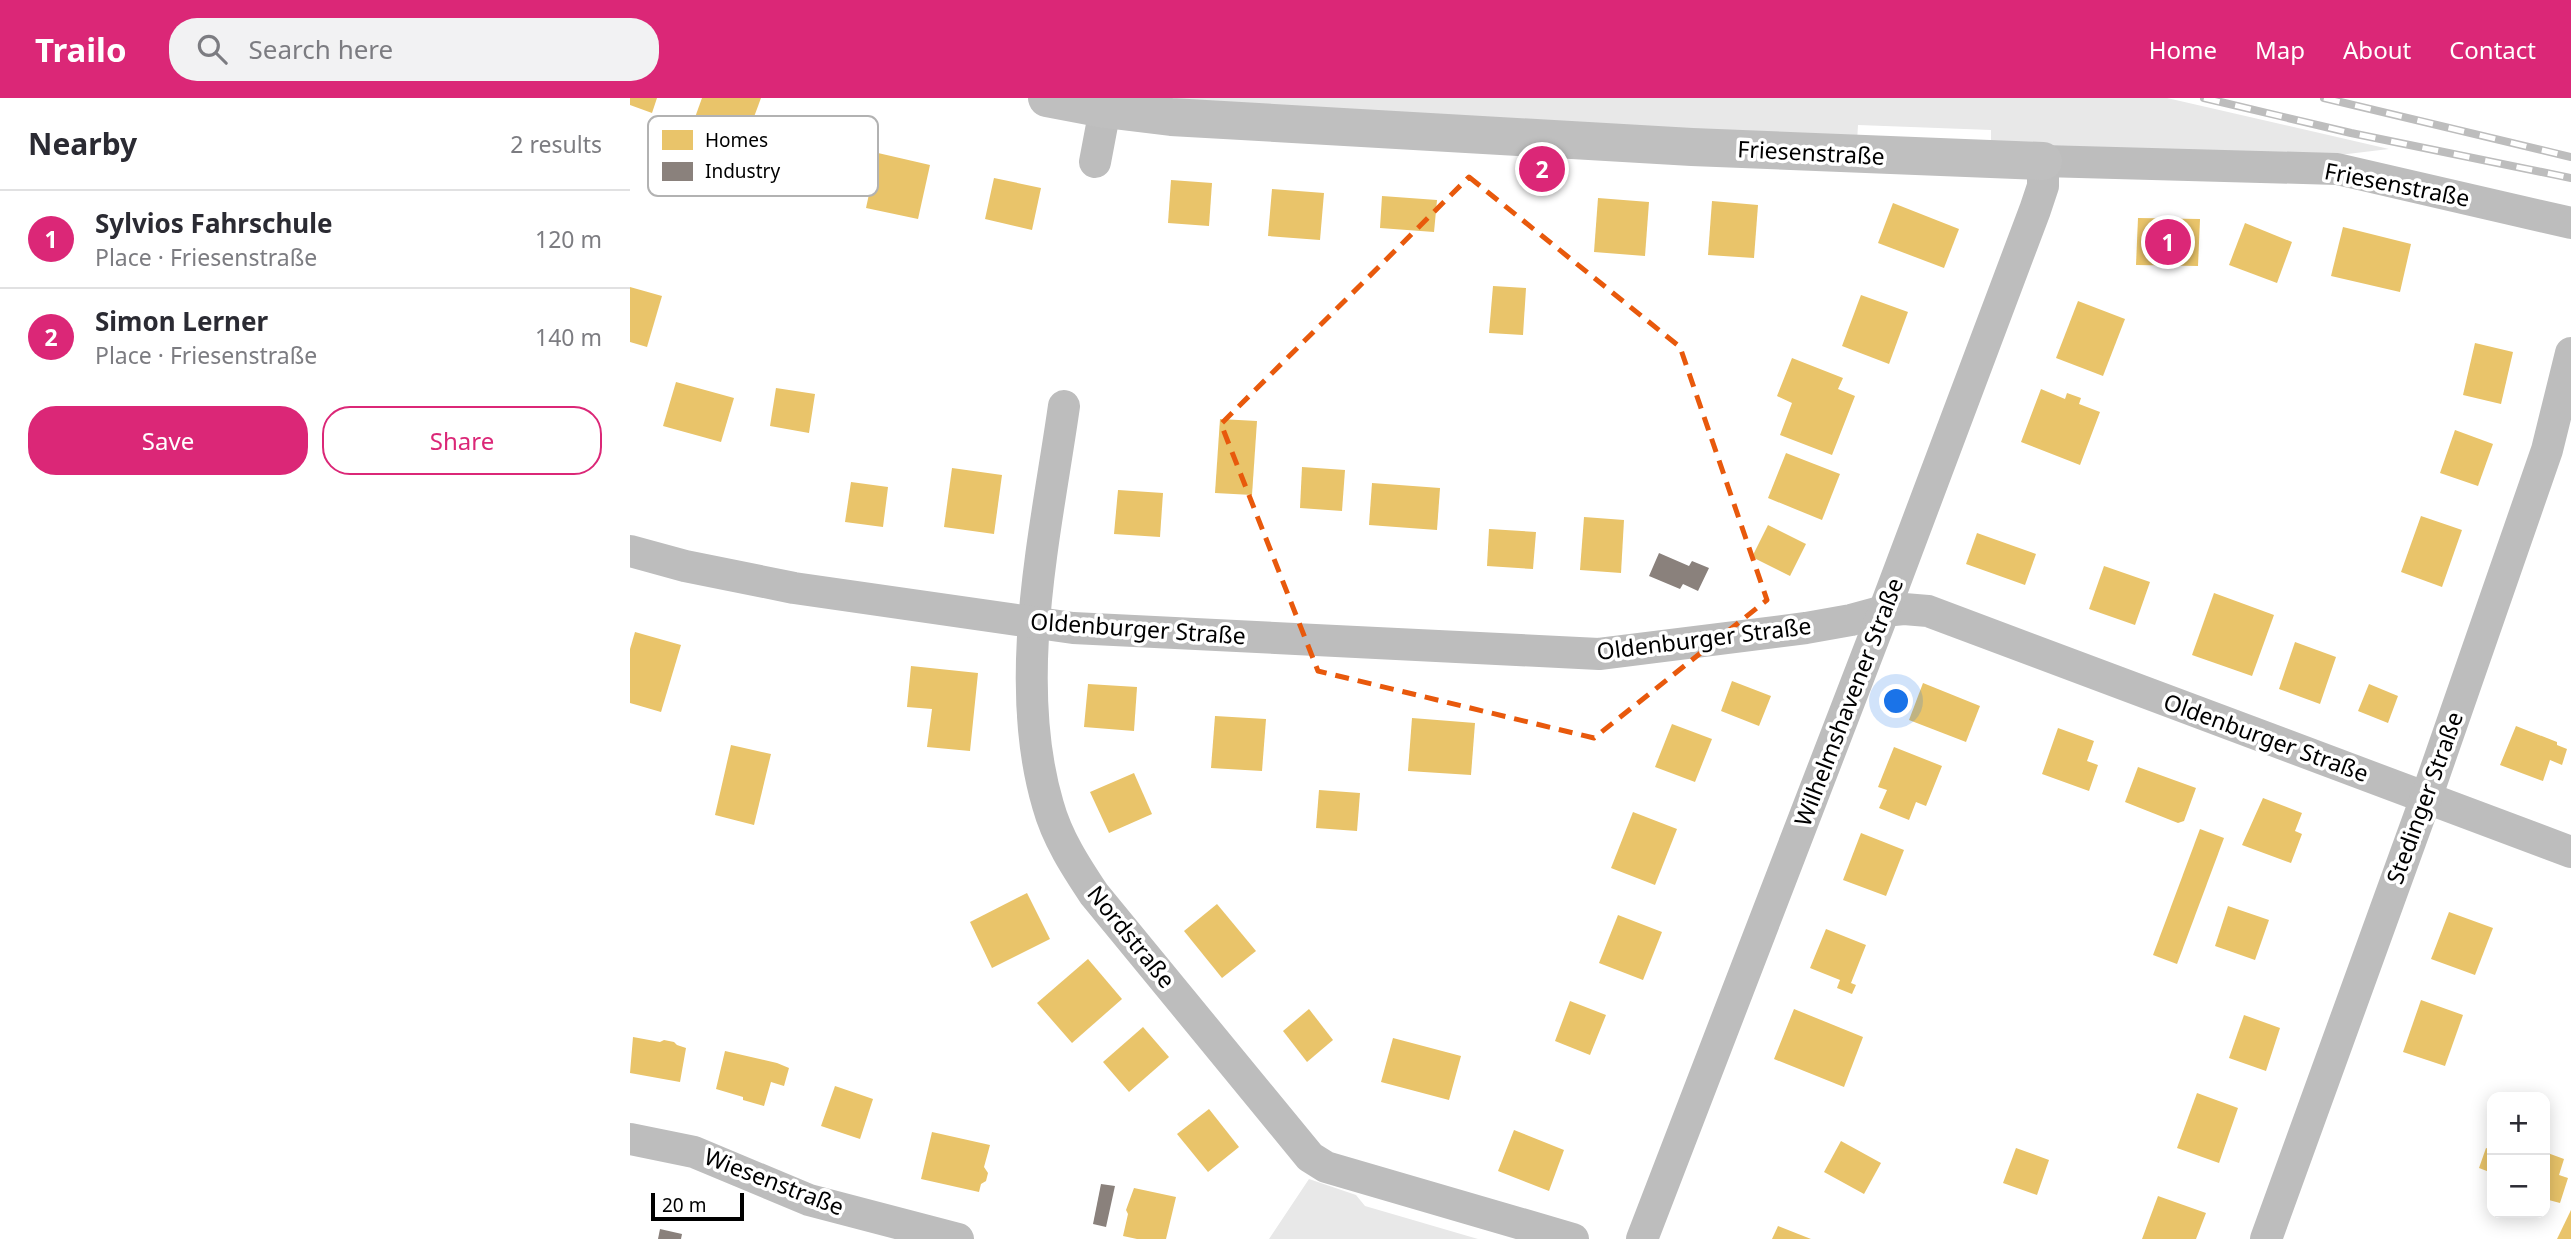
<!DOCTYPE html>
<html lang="en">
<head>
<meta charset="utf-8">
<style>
  :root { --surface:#fff; --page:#f2f2f3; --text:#2b2b33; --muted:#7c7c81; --line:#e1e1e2; --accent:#db2777 }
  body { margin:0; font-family:"Noto Sans",sans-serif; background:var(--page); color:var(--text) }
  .controls { position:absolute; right:21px; bottom:21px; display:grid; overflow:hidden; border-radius:14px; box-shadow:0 4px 18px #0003 }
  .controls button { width:63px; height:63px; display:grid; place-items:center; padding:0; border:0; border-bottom:2px solid var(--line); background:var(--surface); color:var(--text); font:35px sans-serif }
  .scale { position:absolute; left:21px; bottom:18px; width:93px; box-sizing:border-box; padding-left:7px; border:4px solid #000; border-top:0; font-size:19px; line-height:24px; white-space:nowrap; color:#000; -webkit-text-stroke:5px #fff; paint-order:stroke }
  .you { position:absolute; left:1267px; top:604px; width:24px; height:24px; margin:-18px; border:5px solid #fff; border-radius:50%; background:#1a73e8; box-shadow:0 0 0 10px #1a73e833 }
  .badge { display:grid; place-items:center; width:46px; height:46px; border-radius:50%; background:var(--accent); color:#fff; font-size:23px; font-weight:700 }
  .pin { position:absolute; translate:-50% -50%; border:4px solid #fff; box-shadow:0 2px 7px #0006 }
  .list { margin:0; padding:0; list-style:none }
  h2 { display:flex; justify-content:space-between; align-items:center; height:91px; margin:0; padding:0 28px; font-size:30px }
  h2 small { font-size:23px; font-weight:400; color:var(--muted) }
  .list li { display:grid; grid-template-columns:46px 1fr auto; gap:21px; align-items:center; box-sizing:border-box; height:98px; padding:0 28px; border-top:2px solid var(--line) }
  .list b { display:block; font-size:26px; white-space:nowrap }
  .list p { margin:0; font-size:23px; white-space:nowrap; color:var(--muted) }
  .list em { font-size:23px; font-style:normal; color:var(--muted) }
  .actions { display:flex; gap:14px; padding:21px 28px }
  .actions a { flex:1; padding:16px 0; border:2px solid var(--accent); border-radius:28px; text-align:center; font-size:24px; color:var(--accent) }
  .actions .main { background:var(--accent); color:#fff }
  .icon { flex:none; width:38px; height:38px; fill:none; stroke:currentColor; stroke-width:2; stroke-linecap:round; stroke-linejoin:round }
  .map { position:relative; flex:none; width:1941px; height:1141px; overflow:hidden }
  header { display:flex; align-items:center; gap:42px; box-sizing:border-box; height:98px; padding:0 35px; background:var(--accent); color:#fff }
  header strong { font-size:33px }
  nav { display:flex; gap:38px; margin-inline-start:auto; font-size:24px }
  .search { width:490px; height:63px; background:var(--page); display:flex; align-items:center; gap:18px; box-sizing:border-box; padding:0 24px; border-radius:28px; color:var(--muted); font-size:26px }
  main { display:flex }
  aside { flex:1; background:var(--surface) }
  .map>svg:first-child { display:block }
</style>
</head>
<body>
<header>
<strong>Trailo</strong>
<div class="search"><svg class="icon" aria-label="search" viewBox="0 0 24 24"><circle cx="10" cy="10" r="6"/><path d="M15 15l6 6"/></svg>Search here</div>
<nav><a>Home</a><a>Map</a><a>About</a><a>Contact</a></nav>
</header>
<main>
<aside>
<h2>Nearby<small>2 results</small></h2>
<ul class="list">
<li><span class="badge">1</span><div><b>Sylvios Fahrschule</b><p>Place · Friesenstraße</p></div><em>120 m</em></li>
<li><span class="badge">2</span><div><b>Simon Lerner</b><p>Place · Friesenstraße</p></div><em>140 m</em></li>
</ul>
<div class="actions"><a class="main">Save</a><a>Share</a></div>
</aside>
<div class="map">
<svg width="1941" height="1141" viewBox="0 0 1941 1141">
  <rect width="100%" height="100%" fill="#fff"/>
  <g fill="#e8e8e8">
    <polygon points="497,0 1537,0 1759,51 1709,57 1361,48 1361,32 1228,27 1227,44"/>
    <polygon points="679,1081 726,1097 735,1108 848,1141 639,1141"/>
  </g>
  <g fill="#e9c46a">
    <polygon points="0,0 27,0 22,15 0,7"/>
    <polygon points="72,0 131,0 111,54 59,36"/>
    <polygon points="248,55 300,67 288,121 236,110"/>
    <polygon points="364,80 411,90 402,132 355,121"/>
    <polygon points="541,82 582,85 579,128 538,125"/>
    <polygon points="642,91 694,95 690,142 638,138"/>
    <polygon points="752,98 807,102 804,134 750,130"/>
    <polygon points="968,100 1019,104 1015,158 964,154"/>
    <polygon points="1082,103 1128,107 1124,160 1078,157"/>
    <polygon points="1263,105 1329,131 1314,170 1248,145"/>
    <polygon points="1508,120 1570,121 1568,168 1506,167"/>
    <polygon points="1615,125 1662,144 1647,185 1599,167"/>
    <polygon points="1713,129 1781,146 1770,194 1701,178"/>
    <polygon points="863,188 896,190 893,237 859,235"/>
    <polygon points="0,189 32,198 17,249 0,244"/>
    <polygon points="1231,197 1278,214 1259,266 1212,248"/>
    <polygon points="1448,203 1495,221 1473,278 1426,260"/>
    <polygon points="1845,245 1883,254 1871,306 1833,297"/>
    <polygon points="1162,260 1213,280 1208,291 1225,298 1202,357 1150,337 1162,305 1147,298"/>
    <polygon points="46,284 104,300 91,344 33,328"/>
    <polygon points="146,290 185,296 179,335 140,328"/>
    <polygon points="1411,291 1435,301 1437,295 1451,300 1449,306 1470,314 1450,367 1391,344"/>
    <polygon points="590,321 627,323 622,397 585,395"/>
    <polygon points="1825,332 1863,346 1848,388 1810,375"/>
    <polygon points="1156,355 1210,376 1192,422 1138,400"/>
    <polygon points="672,369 715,372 712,413 670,410"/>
    <polygon points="322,370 372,377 364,436 314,429"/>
    <polygon points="221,384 258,389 253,429 215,424"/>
    <polygon points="742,385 810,390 807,432 739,427"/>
    <polygon points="488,392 533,395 530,439 484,436"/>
    <polygon points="1791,418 1832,432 1812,489 1771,474"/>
    <polygon points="954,419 994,422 991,475 950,472"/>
    <polygon points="1138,427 1176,446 1160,478 1122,459"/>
    <polygon points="859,431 906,434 903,471 857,468"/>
    <polygon points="1347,435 1406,456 1395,487 1336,466"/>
    <polygon points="1474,468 1520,484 1505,527 1459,511"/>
    <polygon points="1584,495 1644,517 1622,578 1562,557"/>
    <polygon points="5,534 51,547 31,614 0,605 0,551"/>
    <polygon points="1665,544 1706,559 1690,606 1649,591"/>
    <polygon points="281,568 348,575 340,653 297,649 302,611 277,609"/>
    <polygon points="1102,583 1141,598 1129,628 1091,613"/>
    <polygon points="1293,585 1350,608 1336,644 1279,622"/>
    <polygon points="458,586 507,589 504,633 454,629"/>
    <polygon points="1739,586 1768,598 1758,625 1728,613"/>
    <polygon points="585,618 636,621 632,673 581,670"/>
    <polygon points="782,620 845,625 841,677 778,673"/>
    <polygon points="1042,626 1082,641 1065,684 1025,669"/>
    <polygon points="1886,628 1927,644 1927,647 1937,651 1932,667 1920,662 1913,683 1870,667"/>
    <polygon points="1428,630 1464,643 1457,663 1468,667 1459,693 1412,676"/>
    <polygon points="101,647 141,656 124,727 85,717"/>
    <polygon points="1264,649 1312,668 1296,708 1286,704 1279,722 1249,710 1257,692 1248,689"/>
    <polygon points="1508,669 1566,690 1554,723 1548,725 1495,704"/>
    <polygon points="504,675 522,716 479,735 460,694"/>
    <polygon points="689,692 730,695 727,733 686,730"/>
    <polygon points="1633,700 1672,715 1665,733 1672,736 1661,765 1612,747"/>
    <polygon points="1003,714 1047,731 1025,787 981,770"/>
    <polygon points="1570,731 1594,740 1547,866 1523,857"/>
    <polygon points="1231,735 1274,752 1256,798 1213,782"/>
    <polygon points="397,795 420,841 362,870 340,824"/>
    <polygon points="587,806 626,853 592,880 554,833"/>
    <polygon points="1598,808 1639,822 1625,862 1585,848"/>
    <polygon points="1819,814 1863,830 1845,877 1801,861"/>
    <polygon points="988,817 1032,834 1013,882 969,865"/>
    <polygon points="1196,831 1236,847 1221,885 1226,887 1222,896 1207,890 1210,882 1180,870"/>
    <polygon points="458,861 492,901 442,945 407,905"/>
    <polygon points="1791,902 1833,917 1815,968 1773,954"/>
    <polygon points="940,903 976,917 960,957 925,943"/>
    <polygon points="679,911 703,942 677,964 653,933"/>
    <polygon points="1164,911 1233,939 1214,989 1144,961"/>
    <polygon points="1614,917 1650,930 1636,973 1599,960"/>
    <polygon points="513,929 539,959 499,994 473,964"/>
    <polygon points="3,939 30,944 34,942 44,944 47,947 56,950 50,984 0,975"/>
    <polygon points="763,940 831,958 819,1002 751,984"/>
    <polygon points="95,953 147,965 159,970 154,988 141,984 134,1008 113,1002 113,999 86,991"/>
    <polygon points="205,988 243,1001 230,1041 191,1028"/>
    <polygon points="1567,995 1608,1010 1589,1065 1547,1050"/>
    <polygon points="579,1011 609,1049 578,1074 547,1036"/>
    <polygon points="884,1032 934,1052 919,1093 868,1073"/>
    <polygon points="302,1034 360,1047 354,1069 358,1075 356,1083 351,1086 349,1094 291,1081"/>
    <polygon points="1211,1043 1251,1065 1234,1096 1194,1074"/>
    <polygon points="1386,1050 1419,1062 1407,1097 1373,1085"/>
    <polygon points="1856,1050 1862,1052 1862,1075 1849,1070"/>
    <polygon points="1915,1054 1934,1061 1929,1077 1938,1080 1930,1105 1915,1101"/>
    <polygon points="504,1090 546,1099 536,1141 507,1141 493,1138 498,1116 496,1112"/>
    <polygon points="1528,1098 1576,1115 1566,1141 1512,1141"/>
    <polygon points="1941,1112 1941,1141 1927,1141"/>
    <polygon points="1148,1128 1181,1141 1142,1141"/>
  </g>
  <g fill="#8a817c">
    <polygon points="1029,455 1059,468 1062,463 1079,470 1068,493 1053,486 1050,491 1019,478"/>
    <polygon points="471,1086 485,1088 476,1129 463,1126"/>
    <polygon points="30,1131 52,1136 51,1141 28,1141"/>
  </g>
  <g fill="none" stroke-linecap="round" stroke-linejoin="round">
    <g stroke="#bdbdbd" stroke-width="32">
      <polyline points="465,64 475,11"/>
      <path d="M 434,308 C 416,434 381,582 418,707 C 427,740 446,769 464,796 L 680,1059 L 696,1069 L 943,1141"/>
      <polyline points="0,453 55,468 164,490 443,530 969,556 1176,530 1221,522 1254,513 1274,511 1298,513 1941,754"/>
      <polyline points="0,1041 64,1054 179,1102 328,1141"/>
      <polyline points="1012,1141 1254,513 1405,112 1413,88 1413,63 1707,71 1941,125"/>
      <polyline points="1636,1141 1796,700 1884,447 1917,352 1941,255"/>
    </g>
    <polyline stroke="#bfbfbf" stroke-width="38" points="417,0 475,11 541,19 1062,49 1413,63"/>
    <defs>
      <g id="rail">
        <polyline points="1574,0 1721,35 1941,80"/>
        <polyline points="1694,0 1941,59"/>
      </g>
    </defs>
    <use href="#rail" stroke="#bdbdbd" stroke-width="8"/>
    <use href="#rail" stroke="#fff" stroke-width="5" stroke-dasharray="16" stroke-linecap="butt"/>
  </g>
  <path fill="none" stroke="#e8590c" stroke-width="5" stroke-dasharray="14 9" stroke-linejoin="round" d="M 839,79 L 1050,249 L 1137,502 L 964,640 L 688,573 L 591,326 Z"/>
  <g text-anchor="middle" stroke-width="7" stroke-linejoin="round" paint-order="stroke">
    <g font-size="23" fill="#000" stroke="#fff">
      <text transform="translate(1181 55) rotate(3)" y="8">Friesenstraße</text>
      <text transform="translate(1767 87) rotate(11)" y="8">Friesenstraße</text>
      <text transform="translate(508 531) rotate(4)" y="8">Oldenburger Straße</text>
      <text transform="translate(1074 541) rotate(-7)" y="8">Oldenburger Straße</text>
      <text transform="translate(1219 604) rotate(-69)" y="8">Wilhelmshavener Straße</text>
      <text transform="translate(1636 640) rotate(20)" y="8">Oldenburger Straße</text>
      <text transform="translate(1795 700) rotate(-70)" y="8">Stedinger Straße</text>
      <text transform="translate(501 839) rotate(51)" y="8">Nordstraße</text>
      <text transform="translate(144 1084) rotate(21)" y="8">Wiesenstraße</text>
    </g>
  </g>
  <rect x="18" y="18" width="230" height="80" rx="10" fill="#fff" stroke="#b2b2b2" stroke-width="2"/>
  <rect x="32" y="32" width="31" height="20" fill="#e9c46a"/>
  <rect x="32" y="64" width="31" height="19" fill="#8a817c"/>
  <g font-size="19" fill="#000">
    <text x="75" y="49">Homes</text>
    <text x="75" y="80">Industry</text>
  </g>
</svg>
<div class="controls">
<button>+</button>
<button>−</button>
</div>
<div class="scale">20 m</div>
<div class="you"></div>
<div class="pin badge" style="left:1538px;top:144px">1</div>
<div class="pin badge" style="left:912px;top:71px">2</div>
</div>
</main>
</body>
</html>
